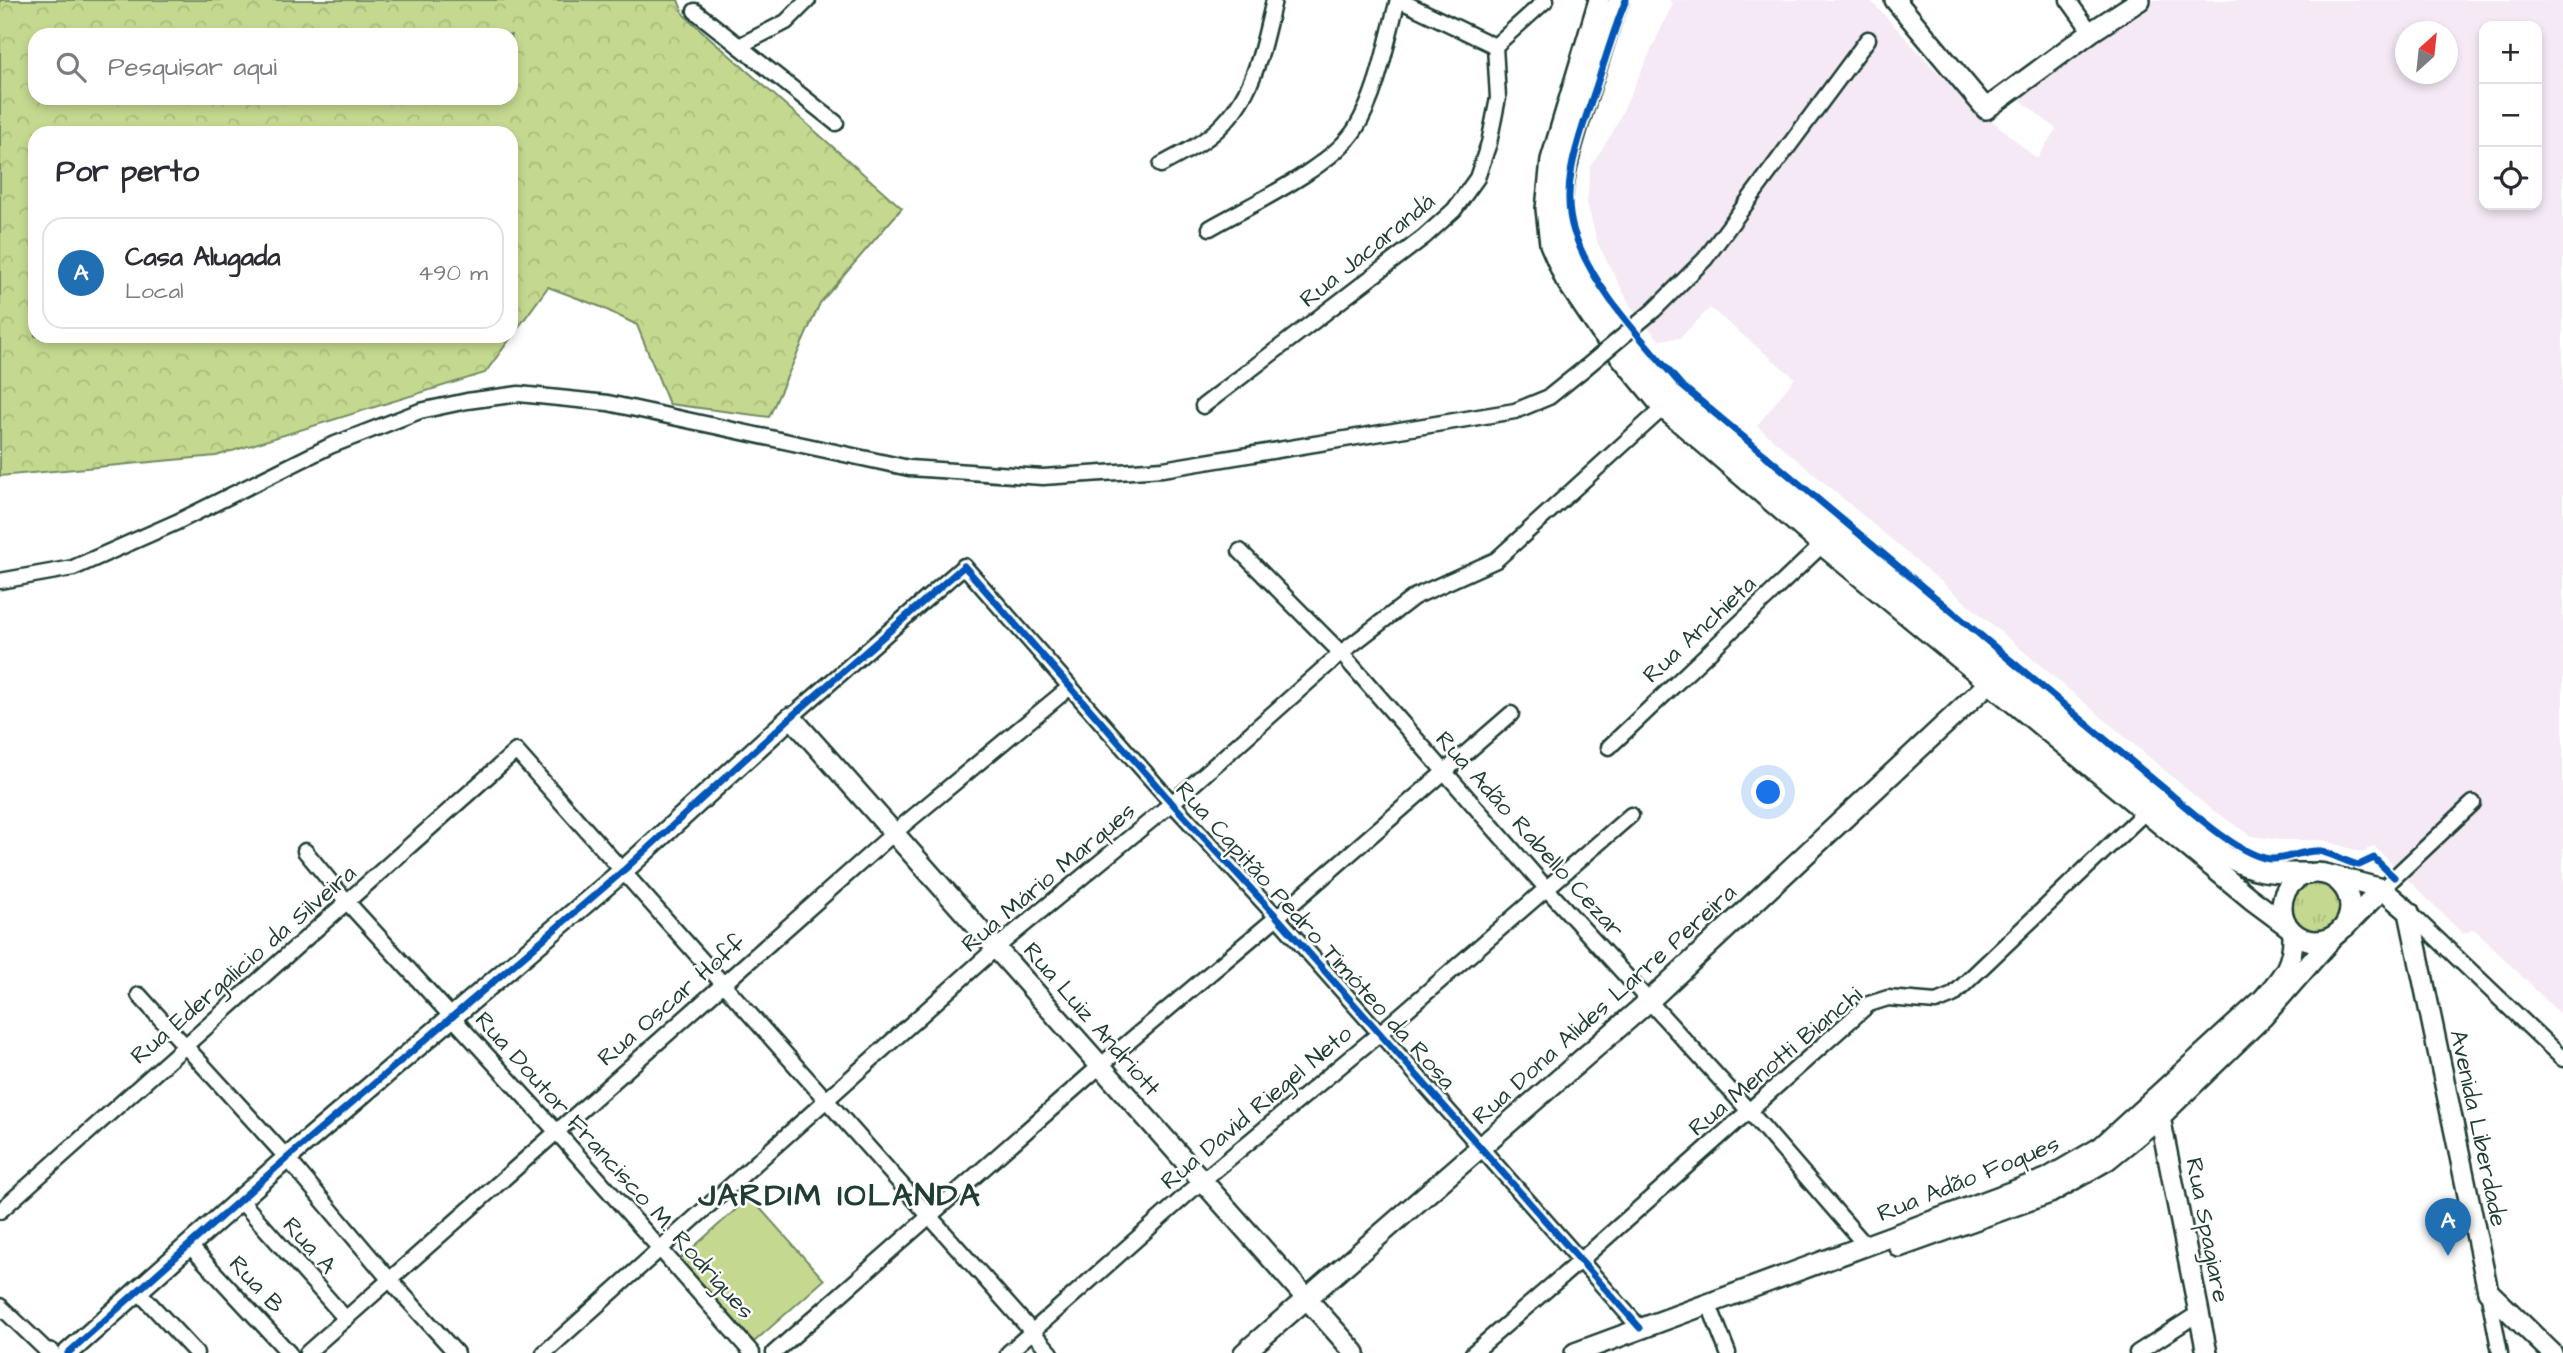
<!DOCTYPE html>
<html lang="pt">
<head>
<meta charset="utf-8">
<style>
  :root { --surface:#fff; --page:#f2f2f3; --text:#2b2b33; --muted:#7c7c81; --line:#e1e1e2; --accent:#1f6fb2 }
  body { margin:0; font-family:"Architects Daughter",sans-serif; background:var(--page); color:var(--text) }
  .controls { position:absolute; right:21px; top:21px; display:grid; overflow:hidden; border-radius:14px; box-shadow:0 4px 10px #0003 }
  .controls button { width:63px; height:63px; display:grid; place-items:center; padding:0; border:0; border-bottom:2px solid var(--line); background:var(--surface); color:var(--text); font:35px sans-serif }
  .compass { position:absolute; left:2395px; top:21px; width:63px; height:63px; border-radius:50%; background:var(--surface); box-shadow:0 4px 10px #0003; rotate:27deg }
  .you { position:absolute; left:1769px; top:793px; width:24px; height:24px; margin:-18px; border:5px solid #fff; border-radius:50%; background:#1a73e8; box-shadow:0 0 0 10px #1a73e833 }
  .badge { display:grid; place-items:center; width:46px; height:46px; border-radius:50%; background:var(--accent); color:#fff; font-size:23px; font-weight:700 }
  .pin { position:absolute; translate:-50% -58px; filter:drop-shadow(0 2px 4px #0008) }
  .pin::after { content:''; position:absolute; top:37px; width:24px; height:21px; background:inherit; clip-path:polygon(0 0,100% 0,50% 100%) }
  .list { margin:0; padding:0; list-style:none }
  h2 { display:flex; justify-content:space-between; align-items:center; height:91px; margin:0; padding:0 28px; font-size:30px }
  h2 small { font-size:23px; font-weight:400; color:var(--muted) }
  .list li { display:grid; grid-template-columns:46px 1fr auto; gap:21px; align-items:center; box-sizing:border-box; height:112px; margin:0 14px 14px; padding:0 14px; border:2px solid var(--line); border-radius:21px }
  .list b { display:block; font-size:26px; white-space:nowrap }
  .list p { margin:0; font-size:23px; white-space:nowrap; color:var(--muted) }
  .list em { font-size:23px; font-style:normal; color:var(--muted) }
  .icon { flex:none; width:38px; height:38px; fill:none; stroke:currentColor; stroke-width:2; stroke-linecap:round; stroke-linejoin:round }
  .map { position:relative; flex:none; width:2563px; height:1353px; overflow:hidden }
  .search { position:absolute; background:var(--surface); box-shadow:0 4px 10px #0003; left:28px; top:28px; width:490px; height:77px; display:flex; align-items:center; gap:18px; box-sizing:border-box; padding:0 24px; border-radius:21px; color:var(--muted); font-size:26px }
  .panel { position:absolute; background:var(--surface); box-shadow:0 4px 10px #0003; left:28px; top:126px; width:490px; height:217px; border-radius:21px }
  .map>svg:first-child { display:block }
</style>
</head>
<body>
<div class="map">
<svg width="2563" height="1353" viewBox="0 0 2563 1353">
  <defs>
    <pattern id="grass-tufts" width="24" height="20" patternUnits="userSpaceOnUse" patternTransform="scale(1.75)"><rect width="24" height="20" fill="#c4d98f"/><path d="M3 7l-1-3M5 7V3M7 7l1-3M15 17l-1-3M17 17v-4M19 17l1-3" fill="none" stroke="#a8bb7c"/></pattern>
    <pattern id="forest-crowns" width="20" height="18" patternUnits="userSpaceOnUse" patternTransform="scale(1.75)"><rect width="20" height="18" fill="#c4d98f"/><path d="M2 6a3 3 0 1 1 6 0M12 15a3 3 0 1 1 6 0" fill="none" stroke="#a8bb7c"/></pattern>
  </defs>
  <rect width="100%" height="100%" fill="#fff"/>
  <filter id="ink" filterUnits="userSpaceOnUse"><feTurbulence type="fractalNoise" baseFrequency=".0143" numOctaves="2"/><feDisplacementMap in="SourceGraphic" scale="14" xChannelSelector="R" yChannelSelector="G"/><feConvolveMatrix kernelMatrix="1 2 1 2 8 2 1 2 1" color-interpolation-filters="sRGB"/></filter>
  <g filter="url(#ink)">
    <path fill="#f4e9f5" fill-rule="evenodd" d="M 1668,0 L 1870,0 L 1943,78 L 2037,159 L 2056,129 L 2011,92 L 2145,0 L 2563,0 L 2563,1017 L 2474,929 L 2463,934 L 2374,846 L 2361,852 L 2322,840 L 2280,840 L 2251,836 L 2208,807 L 1757,426 L 1795,378 L 1710,308 L 1680,338 L 1659,340 L 1631,307 L 1598,244 L 1587,203 L 1590,167 L 1613,132 L 1673,3 ZM 2484,26 L 2537,26 L 2537,205 L 2484,205 ZM 2406,32 L 2448,32 L 2448,74 L 2406,74 Z"/>
    <circle fill="url(#grass-tufts)" stroke="#728b62" stroke-width="2" cx="2316" cy="904" r="27"/>
    <path fill="url(#forest-crowns)" stroke="#728b62" stroke-width="2" fill-rule="evenodd" d="M 0,0 L 678,0 L 684,15 L 902,208 L 820,303 L 769,417 L 669,404 L 637,325 L 601,307 L 548,287 L 485,373 L 216,456 L 0,476 ZM 35,35 L 511,35 L 511,98 L 35,98 ZM 35,133 L 511,133 L 511,336 L 35,336 Z"/>
    <polygon fill="#c4d98f" stroke="#728b62" stroke-width="2" points="750,1197 824,1280 754,1342 680,1259"/>
    <g fill="none" stroke-linecap="round" stroke-linejoin="round">
      <defs>
        <g id="street">
          <polyline points="1399,0 1495,46"/>
          <polyline points="2068,0 2091,32"/>
          <polyline points="695,11 836,123"/>
          <polyline points="739,46 786,22 808,0"/>
          <polyline points="1495,46 1546,0"/>
          <path d="M 1161,165 C 1175,157 1190,150 1203,141 C 1253,106 1261,54 1274,0"/>
          <path d="M 1210,228 C 1252,204 1331,168 1356,128 C 1379,90 1386,42 1398,0"/>
          <polyline points="1654,310 1705,259 1868,39"/>
          <polyline points="1203,406 1424,237 1454,210 1477,178 1489,143 1498,98 1495,46"/>
          <polyline points="1240,551 1341,653 1546,888 1749,1111 1866,1246"/>
          <polyline points="0,581 73,568 177,522 330,446 420,411 467,401 519,394 608,403 909,468 1043,477 1163,469 1515,411 1549,397 1585,368"/>
          <polyline points="791,717 964,566 1172,803 1277,917 1640,1328"/>
          <polyline points="1609,747 1822,545"/>
          <polyline points="305,851 348,903 556,1131 752,1353"/>
          <polyline points="2382,889 2473,803"/>
          <polyline points="2409,912 2563,1059"/>
          <polyline points="139,995 287,1158 389,1279 456,1353"/>
          <polyline points="241,1201 346,1319"/>
          <polyline points="0,1211 516,751 1051,1353"/>
          <polyline points="190,1246 289,1353"/>
          <polyline points="2488,1291 2500,1353"/>
          <polyline points="139,1292 196,1353"/>
          <polyline points="0,1306 49,1353"/>
          <polyline points="1713,1315 1728,1353"/>
          <polyline points="307,1353 895,832 1070,687"/>
          <polyline points="544,1353 997,947 1172,803 1341,653 1414,597 1496,560 1663,408"/>
          <polyline points="774,1353 1100,1066 1277,917 1511,714"/>
          <polyline points="1008,1353 1202,1181 1380,1033 1631,815"/>
          <polyline points="1473,1353 1581,1260 1869,1004 1888,998 1936,1002 1953,995 2146,811"/>
          <polyline points="2137,1353 2199,1313"/>
        </g>
        <g id="secondary">
          <polyline points="1599,0 1551,160 1546,209 1550,244 1565,279 1602,334 1663,408 1822,545 2251,899 2286,925"/>
          <path d="M 1619,0 C 1608,26 1601,54 1592,81 C 1578,127 1551,192 1566,241 C 1586,301 1634,350 1674,398 L 2224,855 C 2255,874 2273,873 2308,873"/>
          <polyline points="1895,0 1986,109 2091,32 2140,0"/>
          <circle cx="2316" cy="907" r="34"/>
          <polyline points="2329,875 2382,889 2409,912 2488,1291 2552,1353"/>
          <polyline points="2345,927 2382,889"/>
          <polyline points="2160,1117 2207,1353"/>
          <polyline points="1899,1247 2050,1193 2107,1160 2160,1117 2262,1018 2333,937"/>
          <polyline points="49,1353 50,1353"/>
          <polyline points="68,1353 287,1158 623,871 791,717 1355,1353"/>
          <polyline points="1244,1353 1649,1001 1989,683"/>
          <path d="M 1575,1353 L 2046,1179 L 2101,1147 L 2262,1000 C 2282,977 2294,966 2293,933"/>
        </g>
      </defs>
      <use href="#street" stroke="#1f3d34" stroke-width="19"/>
      <use href="#secondary" stroke="#1f3d34" stroke-width="24"/>
      <use href="#street" stroke="#fff" stroke-width="14"/>
      <use href="#secondary" stroke="#fff" stroke-width="19"/>
      <defs>
        <polyline id="street-bridge" points="1585,368 1654,310"/>
      </defs>
      <use href="#street-bridge" stroke="#1f3d34" stroke-width="19" stroke-linecap="butt"/>
      <use href="#street-bridge" stroke="#fff" stroke-width="14"/>
      <defs>
        <g id="cycleway">
          <path d="M 1626,0 C 1615,26 1607,54 1598,81 C 1583,128 1558,183 1574,232 C 1594,291 1642,339 1681,385 L 2155,781 C 2183,803 2236,855 2270,859 C 2287,860 2302,850 2318,851 C 2332,853 2345,862 2359,865 L 2374,858 L 2394,877"/>
          <polyline points="68,1353 287,1158 623,871 791,717 964,566 1172,803 1277,917 1640,1328"/>
        </g>
      </defs>
      <use href="#cycleway" stroke="#fff" stroke-width="11"/>
      <use href="#cycleway" stroke="#0057b8" stroke-width="7"/>
    </g>
  </g>
  <g text-anchor="middle" stroke-width="5" stroke-linejoin="round" paint-order="stroke">
    <g font-size="24" fill="#1f3d34" stroke="#fff">
      <text transform="translate(1367 250) rotate(-39)" y="8">Rua Jacarandá</text>
      <text transform="translate(1699 629) rotate(-43)" y="8">Rua Anchieta</text>
      <text transform="translate(1530 834) rotate(48)" y="8">Rua Adão Rabello Cezar</text>
      <text transform="translate(1048 877) rotate(-40)" y="8">Rua Mário Marques</text>
      <text transform="translate(1316 935) rotate(48)" y="8">Rua Capitão Pedro Timóteo da Rosa</text>
      <text transform="translate(243 964) rotate(-41)" y="8">Rua Edergalicio da Silveira</text>
      <text transform="translate(671 1000) rotate(-41)" y="8">Rua Oscar Hoff</text>
      <text transform="translate(1604 1004) rotate(-42)" y="8">Rua Dona Alides Larre Pereira</text>
      <text transform="translate(1092 1019) rotate(49)" y="8">Rua Luiz Andriott</text>
      <text transform="translate(1775 1061) rotate(-40)" y="8">Rua Menotti Bianchi</text>
      <text transform="translate(1256 1107) rotate(-40)" y="8">Rua David Riegel Neto</text>
      <text transform="translate(2479 1128) rotate(78)" y="8">Avenida Liberdade</text>
      <text transform="translate(615 1165) rotate(48)" y="8">Rua Doutor Francisco M. Rodrigues</text>
      <text transform="translate(1968 1178) rotate(-22)" y="8">Rua Adão Foques</text>
      <text transform="translate(2208 1230) rotate(79)" y="8">Rua Spagiare</text>
      <text transform="translate(310 1245) rotate(48)" y="8">Rua A</text>
      <text transform="translate(257 1284) rotate(47)" y="8">Rua B</text>
    </g>
    <g font-size="32" font-weight="bold" letter-spacing="2" fill="#1f3d34" stroke="#fff">
      <text x="840" y="1205">JARDIM IOLANDA</text>
    </g>
  </g>
</svg>
<div class="controls">
<button>+</button>
<button>−</button>
<button><svg class="icon" aria-label="locate" viewBox="0 0 24 24"><circle cx="12" cy="12" r="6"/><path d="M12 2v4M12 18v4M2 12h4M18 12h4"/></svg></button>
</div>
<svg class="compass" viewBox="-18 -18 36 36"><path d="M0-13l5 13h-10z" fill="#e53935"/><path d="M0 13l5-13h-10z" fill="#7c7c81"/></svg>
<div class="you"></div>
<div class="pin badge" style="left:2448px;top:1256px">A</div>
<div class="search"><svg class="icon" aria-label="search" viewBox="0 0 24 24"><circle cx="10" cy="10" r="6"/><path d="M15 15l6 6"/></svg>Pesquisar aqui</div>
<section class="panel">
<h2>Por perto<small></small></h2>
<ul class="list">
<li><span class="badge">A</span><div><b>Casa Alugada</b><p>Local</p></div><em>490 m</em></li>
</ul>
</section>
</div>
</body>
</html>
